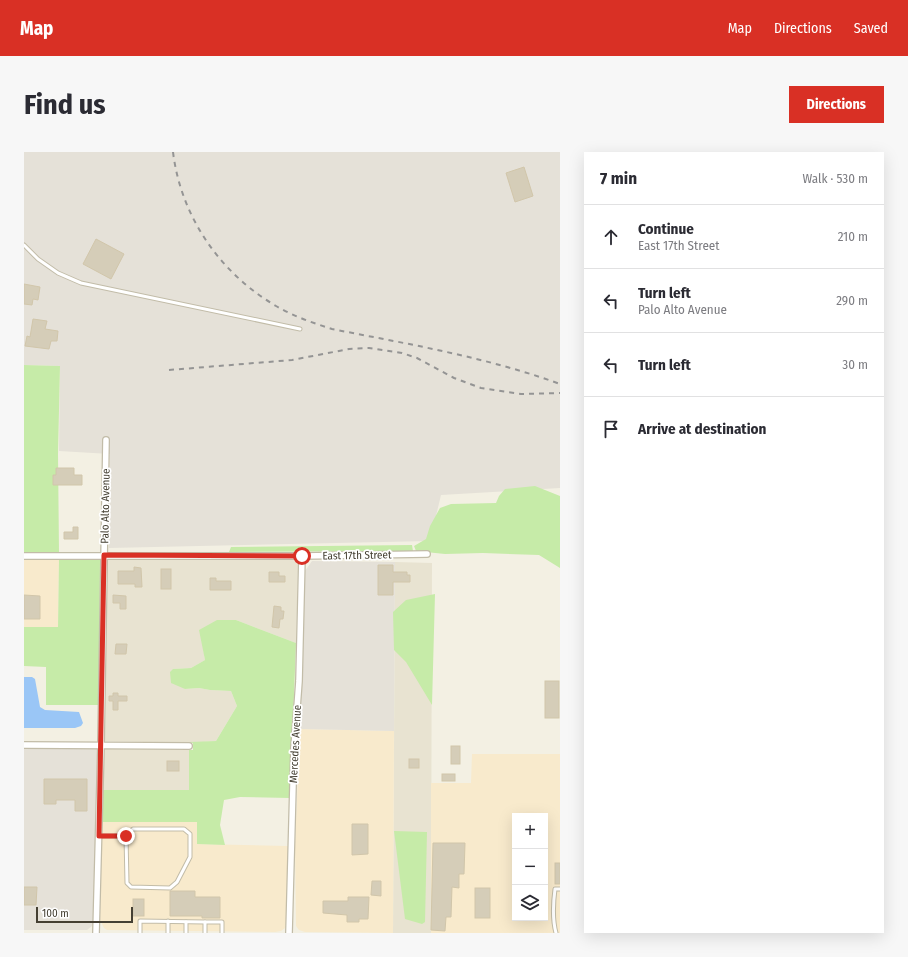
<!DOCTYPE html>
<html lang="en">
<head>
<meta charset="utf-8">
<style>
  :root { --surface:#fff; --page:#f7f7f7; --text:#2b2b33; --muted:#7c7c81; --line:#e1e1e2; --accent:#d93025 }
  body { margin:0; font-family:"Fira Sans Condensed",sans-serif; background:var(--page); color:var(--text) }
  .controls { position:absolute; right:12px; bottom:12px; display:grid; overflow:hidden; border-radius:0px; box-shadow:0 4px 16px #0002 }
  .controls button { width:36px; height:36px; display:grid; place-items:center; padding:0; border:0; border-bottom:1px solid var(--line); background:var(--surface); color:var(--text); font:20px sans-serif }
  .scale { position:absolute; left:12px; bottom:10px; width:97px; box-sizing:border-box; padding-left:4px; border:2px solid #454033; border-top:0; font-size:11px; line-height:14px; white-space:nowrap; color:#454033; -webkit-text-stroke:3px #fff; paint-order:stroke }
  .stop { position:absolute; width:12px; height:12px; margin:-9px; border:3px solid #d93025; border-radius:50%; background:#fff }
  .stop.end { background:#d93025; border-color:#fff; box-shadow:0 1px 4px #0008 }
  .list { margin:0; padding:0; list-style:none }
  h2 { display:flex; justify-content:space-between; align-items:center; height:52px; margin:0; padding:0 16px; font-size:17px }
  h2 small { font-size:13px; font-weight:400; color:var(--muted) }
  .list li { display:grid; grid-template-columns:26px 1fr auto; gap:12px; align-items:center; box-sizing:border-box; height:64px; padding:0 16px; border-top:1px solid var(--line) }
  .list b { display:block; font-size:15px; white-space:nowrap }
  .list p { margin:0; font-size:13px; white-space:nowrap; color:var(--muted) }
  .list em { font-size:13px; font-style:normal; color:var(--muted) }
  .icon { flex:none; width:22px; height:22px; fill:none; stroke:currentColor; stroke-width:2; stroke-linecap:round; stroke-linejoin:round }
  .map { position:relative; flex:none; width:536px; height:781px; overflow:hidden; border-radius:0px }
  header { display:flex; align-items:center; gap:24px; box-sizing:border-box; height:56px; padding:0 20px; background:var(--accent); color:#fff }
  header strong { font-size:19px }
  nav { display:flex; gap:22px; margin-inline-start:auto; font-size:14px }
  .intro { display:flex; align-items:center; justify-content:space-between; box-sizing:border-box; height:96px; padding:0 24px }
  h1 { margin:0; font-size:28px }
  .button { padding:10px 18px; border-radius:0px; background:var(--accent); color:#fff; font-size:14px; font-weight:700 }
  main { display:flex; gap:24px; padding:0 24px }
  aside { flex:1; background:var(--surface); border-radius:0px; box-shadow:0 4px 16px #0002 }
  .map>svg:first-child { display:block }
</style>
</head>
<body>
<header>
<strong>Map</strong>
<nav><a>Map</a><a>Directions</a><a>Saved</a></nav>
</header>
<div class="intro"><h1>Find us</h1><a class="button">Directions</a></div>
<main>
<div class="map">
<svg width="536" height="781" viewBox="0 0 536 781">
  <rect width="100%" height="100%" fill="#f3f0e3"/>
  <g fill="#e8e3d1">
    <polygon points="83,407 274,408 272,491 212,468 179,494 181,508 167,516 149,517 161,537 175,536 186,538 207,539 213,554 192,589 165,591 81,589"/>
    <polygon points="371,410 408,411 407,781 369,781"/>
    <polygon points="80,597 165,598 165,638 79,638"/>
  </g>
  <g fill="#f8eacc" fill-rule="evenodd">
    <polygon points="0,407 35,407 34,475 0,475"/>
    <polygon points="276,577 370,579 369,781 281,780 275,778 272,774 271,693"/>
    <path d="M 448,602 L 536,602 L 536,781 L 407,781 L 407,631 L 447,631 ZM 491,664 L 521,664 L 521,766 L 491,766 Z"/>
    <polygon points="77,670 173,670 173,692 264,694 264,764 261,776 257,779 251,780 83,778 80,776 76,768"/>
  </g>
  <g fill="#e5e1d8">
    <polygon points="0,0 536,0 536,336 417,343 406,389 85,396 86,302 35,299 36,214 0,213"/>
    <polygon points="288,409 371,410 370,579 276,577 281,419"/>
    <polygon points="0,597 74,597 70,769 68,774 63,778 0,778"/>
  </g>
  <g fill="#c6eba8">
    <polygon points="0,213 36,214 34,302 35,400 0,400"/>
    <polygon points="511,334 536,344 536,416 515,403 459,401 421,402 392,399 390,394 402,387 406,374 416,356 427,352 472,351 475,344 481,337"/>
    <polygon points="388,393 389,399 205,400 207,395"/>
    <polygon points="35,407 76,407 75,553 22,553 22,515 0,514 0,475 34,475"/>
    <polygon points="411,442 408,553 382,510 370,498 369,460 382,448"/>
    <polygon points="193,468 212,468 272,491 266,646 216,645 200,648 196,673 201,693 173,692 173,670 77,670 79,638 165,638 165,598 169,598 169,591 165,590 192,589 213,554 207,539 186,538 175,536 161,537 147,531 146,520 149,517 167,516 181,508 175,478"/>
    <polygon points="370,679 403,680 401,770 398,772 381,767"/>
  </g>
  <polygon fill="#9ac6f6" points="0,525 8,525 11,527 16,555 21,558 55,560 59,571 57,574 51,576 0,576"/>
  <g fill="#d5cdb8" stroke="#d1c6aa">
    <polygon points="500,15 509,44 491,50 482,21"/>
    <polygon points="72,87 100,102 87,127 59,112"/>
    <polygon points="0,132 16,135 14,148 9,147 8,153 0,152"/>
    <polygon points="9,167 23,169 21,177 34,179 33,189 27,189 25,197 1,194 3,184 6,185"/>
    <polygon points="32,316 50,316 50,323 58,323 58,333 29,333 29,323 32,323"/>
    <polygon points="49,375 54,375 54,387 40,387 40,380 49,380"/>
    <polygon points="354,413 369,413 369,420 383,420 383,423 386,423 386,430 369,430 369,443 354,443"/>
    <polygon points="110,415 117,416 118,435 111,435 111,432 94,432 94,419 110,419"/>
    <rect x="137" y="417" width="10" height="20"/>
    <polygon points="245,420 255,420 255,424 261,424 261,430 245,430"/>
    <polygon points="186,426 192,426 192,429 207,429 207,438 186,438"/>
    <polygon points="0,443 16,444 16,467 0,467"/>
    <polygon points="89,443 102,444 102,457 96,457 96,451 89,451"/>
    <polygon points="250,454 257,455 257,459 260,459 259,467 256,467 255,476 248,475"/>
    <polygon points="92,492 103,492 102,502 91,502"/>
    <rect x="521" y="529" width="14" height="37"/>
    <polygon points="89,541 94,541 94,544 103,544 103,549 94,549 94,558 89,558 89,549 85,549 85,544 89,544"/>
    <rect x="427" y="594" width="9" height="18"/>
    <rect x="385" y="607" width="10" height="9"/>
    <rect x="143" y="609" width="12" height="10"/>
    <rect x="418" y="622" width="13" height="7"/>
    <polygon points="20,627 63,627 63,659 51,659 51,648 32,648 32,652 20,652"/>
    <polygon points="328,672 344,672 344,702 328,703"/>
    <polygon points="409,691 441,691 440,722 435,722 435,736 428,735 427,765 422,765 421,779 407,778"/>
    <rect x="531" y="711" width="5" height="21"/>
    <polygon points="348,729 357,729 357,744 347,743"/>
    <polygon points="0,735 13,735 12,753 0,753"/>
    <rect x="451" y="736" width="15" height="30"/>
    <polygon points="146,739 171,739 171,745 196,745 196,766 178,766 178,764 146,764"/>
    <polygon points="324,745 345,745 344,767 335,767 335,770 323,770 323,763 299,761 299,749 324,749"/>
    <rect x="109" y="747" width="11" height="17"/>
  </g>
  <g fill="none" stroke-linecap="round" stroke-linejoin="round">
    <defs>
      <g id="lane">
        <polyline points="0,93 14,107 34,121 57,131 276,177"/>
        <polyline points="75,684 102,684 103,731 107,735 146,736 153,730 166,705 166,682 160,677 109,677 102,684"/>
        <polyline points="181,770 198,770 198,781"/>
        <polyline points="116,781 116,769 181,770 181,781"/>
        <polyline points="144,781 144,769"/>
        <polyline points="162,781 162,770"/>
        <path d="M 532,781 C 528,766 529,752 531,737 L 536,737"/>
      </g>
      <g id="street">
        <polyline points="0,404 278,404 403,402"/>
        <polyline points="0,593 165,594"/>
        <polyline points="72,781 77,593 82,288"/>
        <polyline points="265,781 270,596 275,529 278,404"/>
      </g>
    </defs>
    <use href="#lane" stroke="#c2bca8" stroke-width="5"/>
    <use href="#street" stroke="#c2bca8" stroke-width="8"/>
    <use href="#lane" stroke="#fff" stroke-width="3"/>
    <use href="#street" stroke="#fff" stroke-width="5.5"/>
    <g stroke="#949494" stroke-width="2" stroke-dasharray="5 5" stroke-linecap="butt">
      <path d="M 149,0 C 157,65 196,121 252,154 C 269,164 289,171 308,177 C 384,192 462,205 536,232"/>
      <polyline points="145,218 268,208 325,197 345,196 378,201 393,206 430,226 457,236 497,242 536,241"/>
    </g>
  </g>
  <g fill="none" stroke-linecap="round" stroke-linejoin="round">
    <polyline stroke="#d93025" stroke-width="5" points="102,684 75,684 80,403 278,404"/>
  </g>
  <g text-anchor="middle" stroke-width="3.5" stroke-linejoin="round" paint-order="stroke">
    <g font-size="11" fill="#454033" stroke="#fff">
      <text transform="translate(81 354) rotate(-89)" y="4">Palo Alto Avenue</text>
      <text transform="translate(333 403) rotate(-1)" y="4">East 17th Street</text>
      <text transform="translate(271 592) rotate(-87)" y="4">Mercedes Avenue</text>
    </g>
  </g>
</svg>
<div class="controls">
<button>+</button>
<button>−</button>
<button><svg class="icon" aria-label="layers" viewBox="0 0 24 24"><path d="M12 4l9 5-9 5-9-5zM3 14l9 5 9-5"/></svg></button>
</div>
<div class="scale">100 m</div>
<div class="stop" style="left:278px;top:404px"></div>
<div class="stop end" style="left:102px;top:684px"></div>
</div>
<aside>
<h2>7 min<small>Walk · 530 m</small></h2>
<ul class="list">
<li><svg class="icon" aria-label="ahead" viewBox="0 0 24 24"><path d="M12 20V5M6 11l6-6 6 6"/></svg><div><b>Continue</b><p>East 17th Street</p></div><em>210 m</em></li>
<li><svg class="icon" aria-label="left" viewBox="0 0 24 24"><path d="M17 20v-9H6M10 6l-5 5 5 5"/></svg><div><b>Turn left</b><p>Palo Alto Avenue</p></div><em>290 m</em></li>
<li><svg class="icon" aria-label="left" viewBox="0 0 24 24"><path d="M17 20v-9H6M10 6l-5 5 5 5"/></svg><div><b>Turn left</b></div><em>30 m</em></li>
<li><svg class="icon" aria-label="arrive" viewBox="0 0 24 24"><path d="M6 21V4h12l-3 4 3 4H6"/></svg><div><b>Arrive at destination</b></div></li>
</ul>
</aside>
</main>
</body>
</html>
